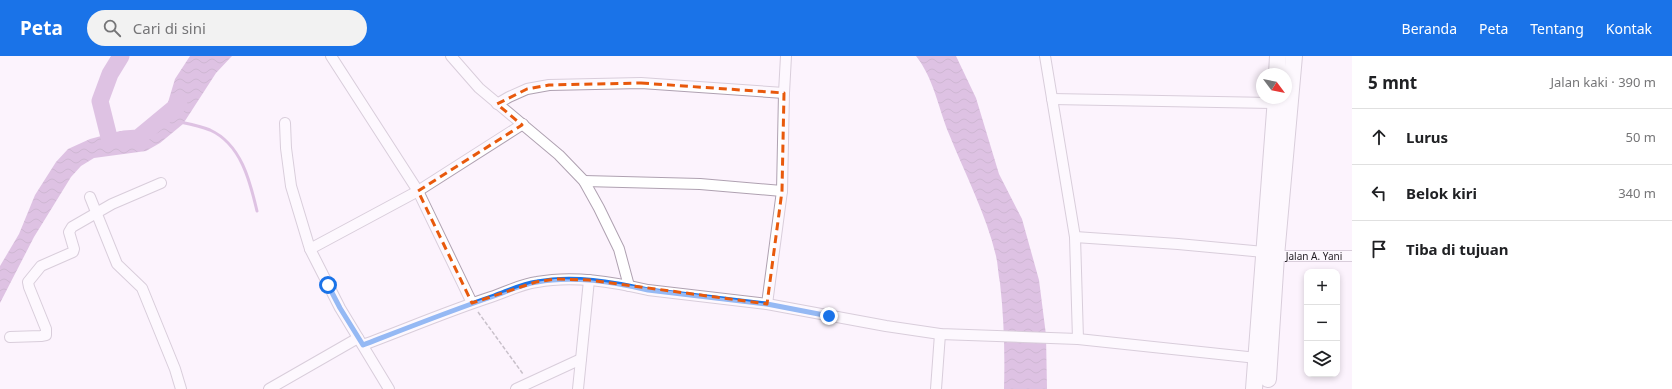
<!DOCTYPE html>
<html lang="id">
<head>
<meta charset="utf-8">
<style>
  :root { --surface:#fff; --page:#f2f2f2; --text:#202124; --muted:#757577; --line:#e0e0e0; --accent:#1a73e8 }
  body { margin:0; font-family:"Noto Sans",sans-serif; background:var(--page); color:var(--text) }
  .controls { position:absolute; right:12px; bottom:12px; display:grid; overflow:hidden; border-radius:8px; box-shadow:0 2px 6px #0003 }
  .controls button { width:36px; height:36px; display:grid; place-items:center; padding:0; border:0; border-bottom:1px solid var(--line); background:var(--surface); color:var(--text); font:20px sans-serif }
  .compass { position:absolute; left:1256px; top:12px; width:36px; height:36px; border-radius:50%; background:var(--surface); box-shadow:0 2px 6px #0003; rotate:122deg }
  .stop { position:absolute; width:12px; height:12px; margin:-9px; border:3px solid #1a73e8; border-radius:50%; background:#fff }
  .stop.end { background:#1a73e8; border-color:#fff; box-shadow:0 1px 4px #0008 }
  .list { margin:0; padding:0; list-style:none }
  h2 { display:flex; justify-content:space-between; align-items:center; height:52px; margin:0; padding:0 16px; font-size:17px }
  h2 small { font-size:13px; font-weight:400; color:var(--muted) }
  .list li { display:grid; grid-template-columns:26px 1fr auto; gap:12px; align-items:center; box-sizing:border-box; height:56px; padding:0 16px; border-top:1px solid var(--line) }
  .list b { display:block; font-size:15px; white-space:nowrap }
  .list em { font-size:13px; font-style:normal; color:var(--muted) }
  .icon { flex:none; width:22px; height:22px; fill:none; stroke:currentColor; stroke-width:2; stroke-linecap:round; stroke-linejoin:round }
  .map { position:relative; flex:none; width:1352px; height:333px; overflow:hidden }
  header { display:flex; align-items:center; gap:24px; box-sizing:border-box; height:56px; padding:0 20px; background:var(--accent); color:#fff }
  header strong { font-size:19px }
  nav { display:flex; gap:22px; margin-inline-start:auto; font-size:14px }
  .search { width:280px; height:36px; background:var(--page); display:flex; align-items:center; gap:10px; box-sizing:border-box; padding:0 14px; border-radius:22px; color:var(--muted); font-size:15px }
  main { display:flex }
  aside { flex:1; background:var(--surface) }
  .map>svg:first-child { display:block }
</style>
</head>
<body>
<header>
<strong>Peta</strong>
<div class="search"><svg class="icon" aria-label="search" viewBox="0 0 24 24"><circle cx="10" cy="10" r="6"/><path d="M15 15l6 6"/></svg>Cari di sini</div>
<nav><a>Beranda</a><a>Peta</a><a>Tentang</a><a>Kontak</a></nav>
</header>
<main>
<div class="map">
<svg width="1352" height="333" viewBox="0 0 1352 333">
  <defs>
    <pattern id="water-waves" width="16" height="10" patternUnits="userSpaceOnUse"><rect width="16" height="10" fill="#bb88c3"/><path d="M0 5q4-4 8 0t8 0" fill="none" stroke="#986e9e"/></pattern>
  </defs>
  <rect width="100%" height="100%" fill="#fcf3fd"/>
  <g fill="url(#water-waves)">
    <polygon points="190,0 232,0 216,17 183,68 160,87 146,95 94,102 81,110 71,121 34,181 0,247 0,210 19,178 35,139 56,106 68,93 90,83 120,75 147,76 153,72 161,64 166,53 175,23"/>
    <path d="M 916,0 L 956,0 L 976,42 L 999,118 L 1022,163 L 1039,224 L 1046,279 L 1047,333 L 1004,333 C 1005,298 1004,262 1000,227 C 998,218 998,208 996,200 C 986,158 965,118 949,78 C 938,51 934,23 916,0 Z"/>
  </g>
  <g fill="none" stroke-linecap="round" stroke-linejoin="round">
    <path stroke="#bb88c3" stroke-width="3" d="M 180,66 C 190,68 200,70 210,74 C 241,88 250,125 257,155"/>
    <g stroke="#bb88c3" stroke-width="17">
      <polyline points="124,83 138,82 179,48"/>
      <polyline points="110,85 100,45 110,18 121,0"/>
    </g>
    <defs>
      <g id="minor">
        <polyline points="331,0 418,135 472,247"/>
        <polyline points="451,0 479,32 559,99 584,125 599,152 619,193 629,230"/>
        <polyline points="1045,0 1075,181 1078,283"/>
        <polyline points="1052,43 1276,47"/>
        <polyline points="497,48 509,41 527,33 549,29 641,27 784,37"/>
        <polyline points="285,67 286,92 291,130 310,193 340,252 389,333"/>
        <polyline points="584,125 700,128 782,135"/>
        <polyline points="90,141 117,208 142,232 175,313 181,333"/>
        <polyline points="1075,181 1178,188 1264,196"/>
        <polyline points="310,193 418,135 523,68"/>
        <path id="s1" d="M 1276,200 L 1352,200"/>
        <polyline points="767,248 782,135 784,37 786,0"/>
        <polyline points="10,281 41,280 46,279 46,273 29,231 28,226 41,210 73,196 74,193 69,176 72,171 112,148 161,127"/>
        <path d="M 363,289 C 406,273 448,255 491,241 C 506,236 521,228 537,226 C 573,219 613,226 648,234 L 767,248 L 886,270 L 940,278 L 1078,283 L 1257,302"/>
        <polyline points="269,333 358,282"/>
        <polyline points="516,333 581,303"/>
        <polyline points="578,333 589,224"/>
        <polyline points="936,333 940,278"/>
      </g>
      <g id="trunk">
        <polyline points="1277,18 1278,0"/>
        <polyline points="1268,323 1276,200 1294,0"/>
        <polyline points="1254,333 1276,42"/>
      </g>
    </defs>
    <use href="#minor" stroke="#afa1b1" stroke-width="12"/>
    <use href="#trunk" stroke="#afa1b1" stroke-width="18"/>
    <polyline stroke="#8b848c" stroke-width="1.5" stroke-dasharray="4 2" stroke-linecap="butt" points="478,256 523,318"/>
    <use href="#minor" stroke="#fff" stroke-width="10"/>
    <use href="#trunk" stroke="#fff" stroke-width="16"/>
  </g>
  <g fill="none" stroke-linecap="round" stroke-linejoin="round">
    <path stroke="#1a73e8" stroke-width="5" d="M 328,229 L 340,252 L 363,289 C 407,272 450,255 494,240 C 508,235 522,228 537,226 C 573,219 613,226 648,234 L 767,248 L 829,260"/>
  </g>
  <path d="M0 0H1352V333H0ZM 641,27 L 784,37 L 782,135 L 767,248 L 589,224 L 555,223 L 536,226 L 472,247 L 418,135 L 522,69 L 497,48 L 527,33 L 549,29 Z" fill="#fcf3fd" fill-opacity=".55" fill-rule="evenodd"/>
  <path fill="none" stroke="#e8590c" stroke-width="3" stroke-dasharray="8 5" stroke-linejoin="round" d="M 641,27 L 784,37 L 782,135 L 767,248 L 589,224 L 555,223 L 536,226 L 472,247 L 418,135 L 522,69 L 497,48 L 527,33 L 549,29 Z"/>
  <g text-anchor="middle" stroke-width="3.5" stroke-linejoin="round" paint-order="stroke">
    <g font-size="10" fill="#211c22" stroke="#fff">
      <text dy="4" stroke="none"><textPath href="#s1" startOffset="38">Jalan A. Yani</textPath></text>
    </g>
  </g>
</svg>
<div class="controls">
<button>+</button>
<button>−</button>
<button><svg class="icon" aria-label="layers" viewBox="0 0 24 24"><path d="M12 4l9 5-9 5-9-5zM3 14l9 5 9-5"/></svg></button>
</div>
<svg class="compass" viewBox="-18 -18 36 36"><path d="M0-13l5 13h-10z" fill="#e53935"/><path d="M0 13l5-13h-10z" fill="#757577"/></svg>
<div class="stop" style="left:328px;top:229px"></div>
<div class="stop end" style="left:829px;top:260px"></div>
</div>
<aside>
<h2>5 mnt<small>Jalan kaki · 390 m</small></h2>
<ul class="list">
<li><svg class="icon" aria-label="ahead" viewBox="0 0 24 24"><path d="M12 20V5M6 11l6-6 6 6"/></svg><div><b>Lurus</b></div><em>50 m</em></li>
<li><svg class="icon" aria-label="left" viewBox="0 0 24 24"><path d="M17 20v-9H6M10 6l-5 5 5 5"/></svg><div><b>Belok kiri</b></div><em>340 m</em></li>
<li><svg class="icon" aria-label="arrive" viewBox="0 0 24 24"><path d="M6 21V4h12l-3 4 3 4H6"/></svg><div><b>Tiba di tujuan</b></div></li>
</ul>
</aside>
</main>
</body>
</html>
